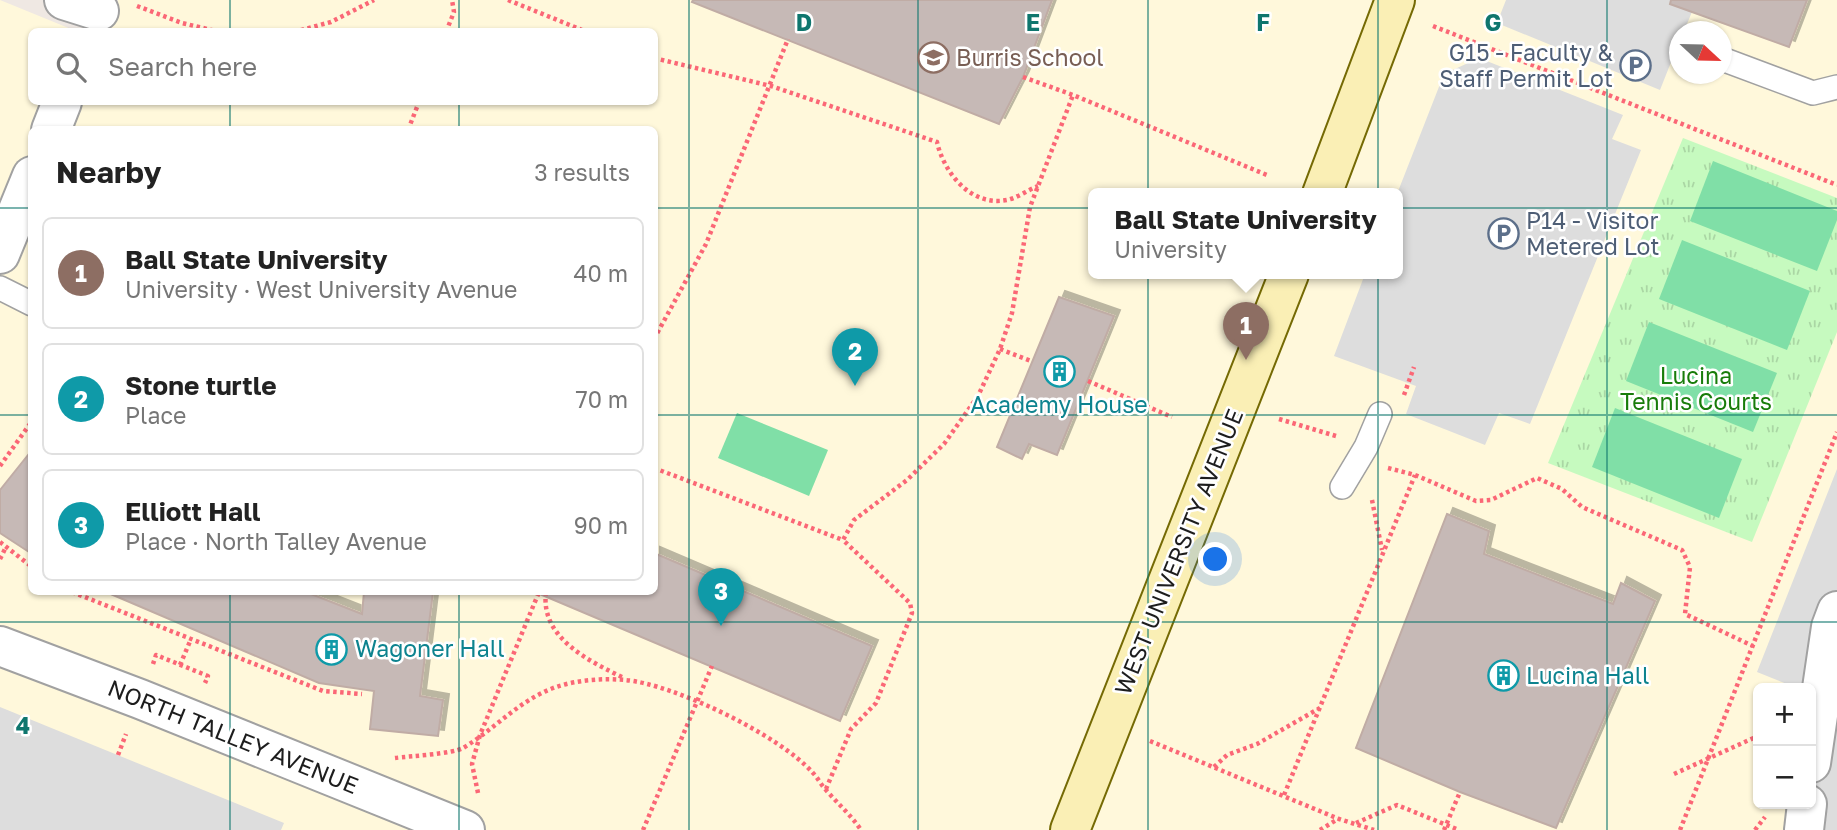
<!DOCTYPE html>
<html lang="en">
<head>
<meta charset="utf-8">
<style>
  :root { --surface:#fff; --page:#f6f6f6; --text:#222; --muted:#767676; --line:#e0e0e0; --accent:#ca0029 }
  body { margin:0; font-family:"Golos Text",sans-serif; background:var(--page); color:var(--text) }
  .controls { position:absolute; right:21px; bottom:21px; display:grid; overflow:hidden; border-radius:10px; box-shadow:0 2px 5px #0004 }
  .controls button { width:63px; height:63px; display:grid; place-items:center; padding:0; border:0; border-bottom:2px solid var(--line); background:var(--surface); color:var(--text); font:35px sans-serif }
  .compass { position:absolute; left:1669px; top:21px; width:63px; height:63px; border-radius:50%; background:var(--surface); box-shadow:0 2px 5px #0004; rotate:112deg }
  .you { position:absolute; left:1216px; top:560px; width:24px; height:24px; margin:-18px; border:5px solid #fff; border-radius:50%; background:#1a73e8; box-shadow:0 0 0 10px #1a73e833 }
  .badge { display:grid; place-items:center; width:46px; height:46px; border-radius:50%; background:var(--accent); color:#fff; font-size:23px; font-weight:700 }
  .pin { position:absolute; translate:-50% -58px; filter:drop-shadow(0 2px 4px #0008) }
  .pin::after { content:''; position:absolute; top:37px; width:24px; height:21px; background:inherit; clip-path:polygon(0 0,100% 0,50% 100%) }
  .popup { position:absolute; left:1088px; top:188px; width:315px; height:91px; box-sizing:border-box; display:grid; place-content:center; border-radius:10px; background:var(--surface); filter:drop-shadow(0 2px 5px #0005); font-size:23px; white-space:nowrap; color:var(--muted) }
  .popup b { font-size:26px; color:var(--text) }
  .popup::after { content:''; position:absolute; left:50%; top:100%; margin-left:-14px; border:14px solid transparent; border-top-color:var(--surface) }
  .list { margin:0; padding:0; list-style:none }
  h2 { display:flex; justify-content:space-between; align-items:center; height:91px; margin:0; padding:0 28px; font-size:30px }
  h2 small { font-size:23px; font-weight:400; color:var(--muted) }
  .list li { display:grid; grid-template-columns:46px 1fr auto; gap:21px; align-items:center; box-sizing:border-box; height:112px; margin:0 14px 14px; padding:0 14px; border:2px solid var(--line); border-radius:10px }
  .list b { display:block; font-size:26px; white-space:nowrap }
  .list p { margin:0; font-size:23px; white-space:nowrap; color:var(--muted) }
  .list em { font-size:23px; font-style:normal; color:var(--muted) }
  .icon { flex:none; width:38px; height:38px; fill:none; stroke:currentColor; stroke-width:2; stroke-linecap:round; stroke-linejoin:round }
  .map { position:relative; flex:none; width:1837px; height:830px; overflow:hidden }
  .search { position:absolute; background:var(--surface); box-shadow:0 2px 5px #0004; left:28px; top:28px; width:630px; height:77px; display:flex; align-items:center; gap:18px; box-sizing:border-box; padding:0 24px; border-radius:10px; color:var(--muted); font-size:26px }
  .panel { position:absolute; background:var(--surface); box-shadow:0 2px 5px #0004; left:28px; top:126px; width:630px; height:469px; border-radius:10px }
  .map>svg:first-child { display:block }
</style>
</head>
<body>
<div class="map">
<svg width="1837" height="830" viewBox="0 0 1837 830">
  <defs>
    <pattern id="park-tufts" width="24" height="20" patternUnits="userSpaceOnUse" patternTransform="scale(1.75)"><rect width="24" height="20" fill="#c6fabf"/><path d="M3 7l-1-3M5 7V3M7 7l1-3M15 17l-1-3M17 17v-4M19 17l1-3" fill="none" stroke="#aad6a4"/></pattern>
    <filter id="shadow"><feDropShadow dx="6" dy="-6" stdDeviation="0" flood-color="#0004"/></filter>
  </defs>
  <rect width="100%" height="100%" fill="#efe8e3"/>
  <path fill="#fff8db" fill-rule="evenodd" d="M 0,0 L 71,29 L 91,31 L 32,32 L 32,102 L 654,102 L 654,32 L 105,31 L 118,0 L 1837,0 L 1837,830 L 0,830 ZM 1680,32 L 1722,32 L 1722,74 L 1680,74 ZM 32,130 L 654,130 L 654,592 L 32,592 ZM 1094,194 L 1398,194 L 1398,274 L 1094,274 ZM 1758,688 L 1811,688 L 1811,804 L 1758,804 Z"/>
  <polygon fill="url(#park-tufts)" points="1683,138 1837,198 1837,332 1752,542 1548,463"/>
  <g fill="#80dfa7">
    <polygon points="1713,161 1837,211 1837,220 1817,271 1690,221"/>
    <polygon points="1682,240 1810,291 1787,350 1659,299"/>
    <polygon points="1649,322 1777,373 1753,432 1626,381"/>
    <polygon points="1615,408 1742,459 1719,518 1592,467"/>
    <polygon points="737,413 828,450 809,496 718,458"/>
  </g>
  <g fill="#ddd">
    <polygon points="1506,0 1697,0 1684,31 1680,32 1679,42 1660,90 1497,23"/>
    <polygon points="1479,58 1623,115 1612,139 1641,150 1530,424 1499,413 1485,445 1406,414 1416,386 1334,356 1365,274 1398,274 1397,194 1444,74"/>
    <polygon points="1837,469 1837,830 1790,830 1811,804 1811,688 1797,688 1757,672"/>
    <polygon points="0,707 284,823 281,830 0,830"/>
  </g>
  <g fill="#c6b9b6" stroke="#c0aca5" stroke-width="2" filter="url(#shadow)">
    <polygon points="693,0 1052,0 1023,77 999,124 692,2"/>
    <polygon points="1671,0 1807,0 1789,47 1670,4"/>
    <polygon points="1059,297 1114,316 1057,455 1029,444 1022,459 997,447"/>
    <polygon points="32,450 32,554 0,533 0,490"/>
    <polygon points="1447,514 1489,531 1484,554 1613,604 1621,583 1655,601 1556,828 1460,792 1356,748"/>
    <polygon points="654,553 872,646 840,721 535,592 654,592"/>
    <polygon points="106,592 306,592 362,614 364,592 433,592 420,696 443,700 438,736 370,729 374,691 319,683"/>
  </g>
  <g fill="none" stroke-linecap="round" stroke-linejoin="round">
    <defs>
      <g id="lane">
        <polyline points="1722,59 1813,93 1837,87"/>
        <polyline points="0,288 32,304"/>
        <polyline points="1342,487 1366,447 1380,414"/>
      </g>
      <g id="street">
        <polyline points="64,0 99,11"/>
        <polyline points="51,130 62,102"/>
        <polyline points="0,254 32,176"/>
        <polyline points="0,646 140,699 465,830"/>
        <polyline points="1811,763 1831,627 1837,611"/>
        <polyline points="1804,830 1807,804"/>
      </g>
      <g id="secondary">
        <polyline points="1322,194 1395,0"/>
        <polyline points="1070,830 1289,274"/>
      </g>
    </defs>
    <use href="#lane" stroke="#a1a1a1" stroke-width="26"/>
    <use href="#street" stroke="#a1a1a1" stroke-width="42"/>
    <use href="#secondary" stroke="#756a04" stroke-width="42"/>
    <g stroke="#fb6776" stroke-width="4.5" stroke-dasharray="3.5 3.5" stroke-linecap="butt">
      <polyline points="508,0 587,32"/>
      <polyline points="137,6 182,23 220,32"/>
      <polyline points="1433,26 1837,185"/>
      <polyline points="294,32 331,22 374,0"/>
      <polyline points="446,32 454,12 452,0"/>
      <path d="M 654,58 L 771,86 L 937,142 C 944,173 971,207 1007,200 C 1017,198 1028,190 1038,186"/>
      <polyline points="1023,77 1073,95 1267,175"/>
      <polyline points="408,130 419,102"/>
      <polyline points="654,339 706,244 788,39"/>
      <polyline points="1000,349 1031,361"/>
      <polyline points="1088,381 1172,417"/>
      <polyline points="1404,395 1414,367"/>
      <polyline points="1279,419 1336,436"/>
      <polyline points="0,466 32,421"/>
      <polyline points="654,468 843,540 854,520 907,480 944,444 978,396 1000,349 1012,313 1030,207 1073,95"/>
      <polyline points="1388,468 1415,475 1476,501 1491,500 1537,478 1562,489 1582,507 1682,550 1690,567 1685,614 1753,646"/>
      <polyline points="1372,500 1382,550"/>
      <polyline points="0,542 32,567"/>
      <polyline points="0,559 6,547"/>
      <polyline points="72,592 323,691 362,694"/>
      <path d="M 546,592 C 540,638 589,661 624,678"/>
      <polyline points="153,664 156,655 208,676 205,683"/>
      <polyline points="180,665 191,639"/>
      <polyline points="1150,741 1339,819 1374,830"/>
      <polyline points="118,755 126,734"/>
      <path d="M 395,758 C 410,756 452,754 463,748 C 495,729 519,700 556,687 C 577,680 602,678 625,680 C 674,684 781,736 813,773 C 818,778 821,785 826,790 C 838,804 851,815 861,830"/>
      <polyline points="1214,767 1227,755 1257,744 1320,708"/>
      <polyline points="1674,774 1758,736"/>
      <polyline points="826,789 851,729 876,703 912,613 910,603 843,540"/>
      <polyline points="478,793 472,764 480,735 539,592"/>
      <polyline points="1284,795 1415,475"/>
      <polyline points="1356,823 1397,805 1459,830"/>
      <polyline points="643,830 712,666"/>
      <polyline points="1320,830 1338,819"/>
      <polyline points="1444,830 1460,792"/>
      <polyline points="1680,830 1837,432"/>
      <polyline points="1755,830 1765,817"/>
    </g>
    <use href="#lane" stroke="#fff" stroke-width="23"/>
    <use href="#street" stroke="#fff" stroke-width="38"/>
    <use href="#secondary" stroke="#faefb5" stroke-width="38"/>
  </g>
  <path fill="none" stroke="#0f766e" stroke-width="2" stroke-opacity="0.55" d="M 230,0 L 230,32M 459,0 L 459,32M 689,0 L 689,830M 918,0 L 918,830M 1148,0 L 1148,830M 1378,0 L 1378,830M 1607,0 L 1607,830M 230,102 L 230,130M 459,102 L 459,130M 0,208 L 32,208M 654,208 L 1837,208M 0,415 L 32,415M 654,415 L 1837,415M 230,592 L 230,830M 459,592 L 459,830M 0,622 L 1837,622"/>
  <defs>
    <symbol id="school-ring" viewBox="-11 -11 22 22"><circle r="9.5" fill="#fff" stroke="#8d6e63" stroke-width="1.5"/><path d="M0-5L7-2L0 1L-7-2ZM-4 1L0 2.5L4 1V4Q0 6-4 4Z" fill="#8d6e63"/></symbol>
    <symbol id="parking-ring" viewBox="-11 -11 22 22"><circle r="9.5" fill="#fff" stroke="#5c6f8a" stroke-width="1.5"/><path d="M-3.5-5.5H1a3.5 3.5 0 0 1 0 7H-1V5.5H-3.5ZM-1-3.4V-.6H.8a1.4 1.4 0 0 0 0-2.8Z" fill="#5c6f8a"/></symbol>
    <symbol id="building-ring" viewBox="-11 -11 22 22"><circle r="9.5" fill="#fff" stroke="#0f9aa8" stroke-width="1.5"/><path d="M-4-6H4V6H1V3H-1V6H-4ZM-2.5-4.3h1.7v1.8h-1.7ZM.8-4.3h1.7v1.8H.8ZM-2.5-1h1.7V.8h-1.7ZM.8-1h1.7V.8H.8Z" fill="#0f9aa8"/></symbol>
  </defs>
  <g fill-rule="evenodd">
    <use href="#school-ring" x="916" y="40" width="35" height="35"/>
    <use href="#parking-ring" x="1618" y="48" width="35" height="35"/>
    <use href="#parking-ring" x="1486" y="216" width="35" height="35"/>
    <use href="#building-ring" x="1042" y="354" width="35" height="35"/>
    <use href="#building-ring" x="314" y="632" width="35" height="35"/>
    <use href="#building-ring" x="1486" y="658" width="35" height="35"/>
  </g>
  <g text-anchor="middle" stroke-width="5" stroke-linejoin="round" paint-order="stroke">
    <g font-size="23" fill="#4e5e75" stroke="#fff" text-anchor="end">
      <text x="1613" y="61">G15 - Faculty &amp;<tspan x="1613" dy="26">Staff Permit Lot</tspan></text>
      <text x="1526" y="229" text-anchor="start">P14 - Visitor<tspan x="1526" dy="26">Metered Lot</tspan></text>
    </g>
    <g font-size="23" fill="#785e54" stroke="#fff" text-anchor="start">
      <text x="956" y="66">Burris School</text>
    </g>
    <g font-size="23" fill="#187c0a" stroke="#fff">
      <text x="1696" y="384">Lucina<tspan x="1696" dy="26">Tennis Courts</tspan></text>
    </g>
    <g font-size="23" fill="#0d838f" stroke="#fff" text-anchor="start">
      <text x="1059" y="413" text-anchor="middle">Academy House</text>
      <text x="355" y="657">Wagoner Hall</text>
      <text x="1526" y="684">Lucina Hall</text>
    </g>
    <g font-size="23" fill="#1d1d1d" stroke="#fff">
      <text transform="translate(1179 552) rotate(-68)" y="8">WEST UNIVERSITY AVENUE</text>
      <text transform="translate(233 737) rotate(22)" y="8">NORTH TALLEY AVENUE</text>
    </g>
  </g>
  <g font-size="23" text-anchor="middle" font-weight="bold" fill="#0f766e" stroke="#fff" stroke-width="5" stroke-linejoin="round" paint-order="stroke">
    <text x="804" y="31">D</text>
    <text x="1033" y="31">E</text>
    <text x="1263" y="31">F</text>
    <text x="1493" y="31">G</text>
    <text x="23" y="734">4</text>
  </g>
</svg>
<div class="controls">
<button>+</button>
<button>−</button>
</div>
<svg class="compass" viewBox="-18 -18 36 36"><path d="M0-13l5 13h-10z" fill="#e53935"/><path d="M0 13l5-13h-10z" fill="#767676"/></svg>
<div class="you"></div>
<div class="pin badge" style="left:1246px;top:360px;background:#8d6e63">1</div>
<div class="popup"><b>Ball State University</b>University</div>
<div class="pin badge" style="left:855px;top:386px;background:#0f9aa8">2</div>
<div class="pin badge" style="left:721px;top:626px;background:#0f9aa8">3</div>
<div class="search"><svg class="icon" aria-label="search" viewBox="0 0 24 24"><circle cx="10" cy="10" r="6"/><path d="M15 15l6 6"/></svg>Search here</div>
<section class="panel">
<h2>Nearby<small>3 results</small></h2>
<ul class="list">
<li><span class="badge" style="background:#8d6e63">1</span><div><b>Ball State University</b><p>University · West University Avenue</p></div><em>40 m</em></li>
<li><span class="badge" style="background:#0f9aa8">2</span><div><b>Stone turtle</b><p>Place</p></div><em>70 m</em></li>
<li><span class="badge" style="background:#0f9aa8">3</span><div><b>Elliott Hall</b><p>Place · North Talley Avenue</p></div><em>90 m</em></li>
</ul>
</section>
</div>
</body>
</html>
